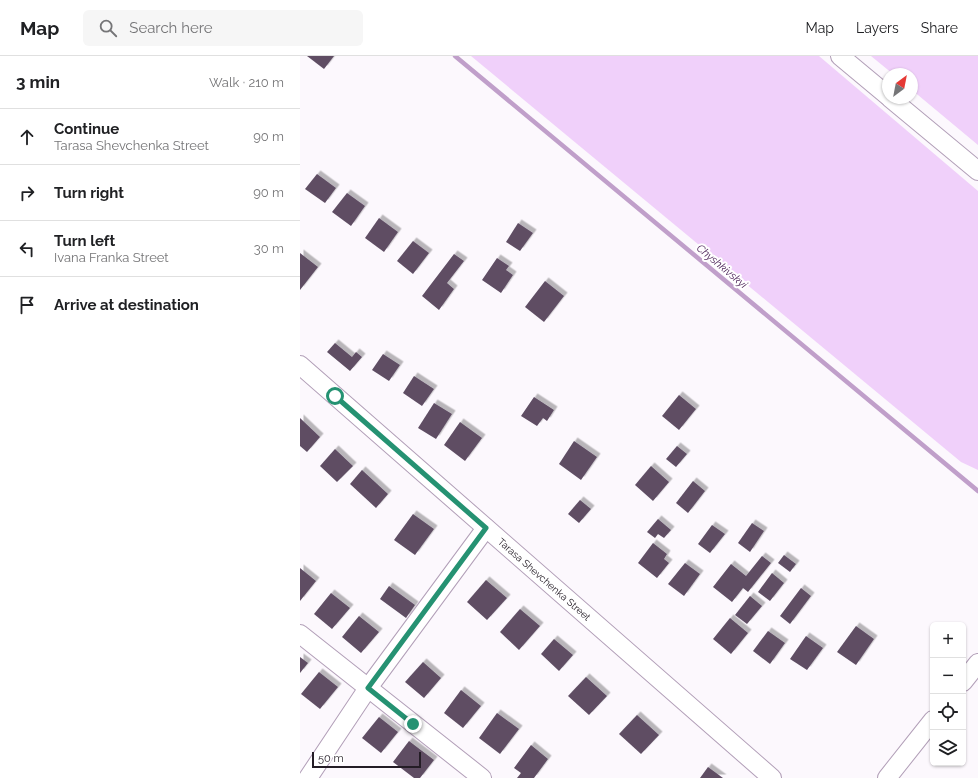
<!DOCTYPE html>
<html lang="en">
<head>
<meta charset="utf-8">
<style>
  :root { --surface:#fff; --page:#f6f6f6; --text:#202124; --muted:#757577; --line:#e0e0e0 }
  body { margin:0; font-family:Raleway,sans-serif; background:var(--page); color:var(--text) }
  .controls { position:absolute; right:12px; bottom:12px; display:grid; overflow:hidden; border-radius:6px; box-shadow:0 1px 3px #0004 }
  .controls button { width:36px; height:36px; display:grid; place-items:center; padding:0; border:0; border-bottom:1px solid var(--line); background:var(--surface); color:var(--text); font:20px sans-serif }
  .compass { position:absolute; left:582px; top:12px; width:36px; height:36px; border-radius:50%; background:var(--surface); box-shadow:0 1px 3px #0004; rotate:32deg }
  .scale { position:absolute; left:12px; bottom:10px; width:109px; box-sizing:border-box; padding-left:4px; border:2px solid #241d26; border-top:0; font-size:11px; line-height:14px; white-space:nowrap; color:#241d26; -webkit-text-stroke:3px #fff; paint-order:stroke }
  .stop { position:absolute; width:12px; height:12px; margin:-9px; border:3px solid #259272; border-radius:50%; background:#fff }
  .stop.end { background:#259272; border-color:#fff; box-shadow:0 1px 4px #0008 }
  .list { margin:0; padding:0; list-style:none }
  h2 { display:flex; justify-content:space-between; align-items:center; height:52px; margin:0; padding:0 16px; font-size:17px }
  h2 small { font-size:13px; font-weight:400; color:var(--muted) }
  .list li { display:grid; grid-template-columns:26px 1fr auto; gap:12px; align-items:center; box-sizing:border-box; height:56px; padding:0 16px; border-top:1px solid var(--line) }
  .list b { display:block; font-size:15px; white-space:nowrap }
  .list p { margin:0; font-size:13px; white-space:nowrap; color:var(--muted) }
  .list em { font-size:13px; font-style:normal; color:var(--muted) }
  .icon { flex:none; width:22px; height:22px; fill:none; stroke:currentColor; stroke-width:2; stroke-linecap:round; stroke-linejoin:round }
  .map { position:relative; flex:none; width:678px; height:722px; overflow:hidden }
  header { display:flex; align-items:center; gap:24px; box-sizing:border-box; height:56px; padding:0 20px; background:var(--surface); border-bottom:1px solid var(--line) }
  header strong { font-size:19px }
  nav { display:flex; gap:22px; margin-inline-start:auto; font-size:14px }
  .search { width:280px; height:36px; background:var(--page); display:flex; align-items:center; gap:10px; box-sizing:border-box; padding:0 14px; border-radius:6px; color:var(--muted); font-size:15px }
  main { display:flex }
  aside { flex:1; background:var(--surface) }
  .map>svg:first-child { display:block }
</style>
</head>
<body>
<header>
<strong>Map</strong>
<div class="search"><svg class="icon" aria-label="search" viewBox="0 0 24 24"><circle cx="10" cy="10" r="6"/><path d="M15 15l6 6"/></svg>Search here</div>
<nav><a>Map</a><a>Layers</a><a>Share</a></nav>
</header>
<main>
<aside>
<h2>3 min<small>Walk · 210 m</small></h2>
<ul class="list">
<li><svg class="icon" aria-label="ahead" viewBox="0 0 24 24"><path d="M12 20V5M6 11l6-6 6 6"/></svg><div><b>Continue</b><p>Tarasa Shevchenka Street</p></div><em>90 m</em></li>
<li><svg class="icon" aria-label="right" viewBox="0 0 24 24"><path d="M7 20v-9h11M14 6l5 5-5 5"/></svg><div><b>Turn right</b></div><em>90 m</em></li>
<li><svg class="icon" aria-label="left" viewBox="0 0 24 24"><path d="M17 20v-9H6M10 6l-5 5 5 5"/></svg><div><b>Turn left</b><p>Ivana Franka Street</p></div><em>30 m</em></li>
<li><svg class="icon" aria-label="arrive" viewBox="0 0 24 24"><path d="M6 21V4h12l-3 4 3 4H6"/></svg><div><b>Arrive at destination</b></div></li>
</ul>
</aside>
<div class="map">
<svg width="678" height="722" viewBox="0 0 678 722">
  <defs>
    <filter id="shadow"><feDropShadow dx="3.5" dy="-3.5" stdDeviation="0" flood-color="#0004"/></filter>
  </defs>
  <rect width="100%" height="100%" fill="#fcf8fd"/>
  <g fill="#f0d0fa">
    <polygon points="171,0 519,0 678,135 678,414 661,406"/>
    <polygon points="571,0 678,0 678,89 612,34 612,18 593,18"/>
  </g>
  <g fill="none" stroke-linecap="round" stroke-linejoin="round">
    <polyline stroke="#c09fca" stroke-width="4.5" points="155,0 678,435"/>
  </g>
  <g fill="#5f4e64" filter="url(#shadow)">
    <polygon points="7,0 34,0 24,13"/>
    <polygon points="17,118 36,132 25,147 5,133"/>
    <polygon points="47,137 65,150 51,170 32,156"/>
    <polygon points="79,162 98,176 84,196 65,182"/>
    <polygon points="218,167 233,177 220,195 206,186"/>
    <polygon points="113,185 129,197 113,218 97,205"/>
    <polygon points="0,197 18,211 0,234"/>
    <polygon points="154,198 164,205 147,227 154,233 139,254 122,240"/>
    <polygon points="197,202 209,210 206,214 213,219 201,237 182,224"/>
    <polygon points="245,225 264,240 244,266 225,251"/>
    <polygon points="35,287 52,301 56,296 62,301 50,315 27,296"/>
    <polygon points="83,298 100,309 89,325 72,314"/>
    <polygon points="114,320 134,333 122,350 103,337"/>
    <polygon points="379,339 396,353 379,374 362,360"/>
    <polygon points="234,341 254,354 247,365 243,362 237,370 221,360"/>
    <polygon points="134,347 152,358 136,383 118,372"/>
    <polygon points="0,362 20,381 7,396 0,390"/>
    <polygon points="160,366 182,382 165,405 144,389"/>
    <polygon points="274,385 297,401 281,424 259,408"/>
    <polygon points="377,390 387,398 376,411 366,403"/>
    <polygon points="35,393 53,410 37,426 20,410"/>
    <polygon points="351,410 369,426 353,445 335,429"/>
    <polygon points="62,414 88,438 76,452 50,428"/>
    <polygon points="393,425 405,435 388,457 376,447"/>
    <polygon points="280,444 291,453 279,467 268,458"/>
    <polygon points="113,458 134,473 115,499 94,484"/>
    <polygon points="358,463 371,474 364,482 358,478 355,482 347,476"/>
    <polygon points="452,467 464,475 450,496 438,487"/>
    <polygon points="412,469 425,478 410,497 398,488"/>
    <polygon points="353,487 367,498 364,503 369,507 357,522 338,507"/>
    <polygon points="484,499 496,508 490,516 478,507"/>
    <polygon points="462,500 471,507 448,536 443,532 432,546 413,531 431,508 446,520"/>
    <polygon points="385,507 400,518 384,540 368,528"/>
    <polygon points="0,512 16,525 0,545"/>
    <polygon points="472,517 484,527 470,545 458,536"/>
    <polygon points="186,524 207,542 187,564 167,546"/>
    <polygon points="89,530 115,549 106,562 80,543"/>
    <polygon points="501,532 511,540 490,568 480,560"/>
    <polygon points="31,537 50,552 32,573 14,558"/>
    <polygon points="450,540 462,550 447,568 435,559"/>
    <polygon points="220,553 240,570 219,594 200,576"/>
    <polygon points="59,560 79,576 61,597 42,581"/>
    <polygon points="430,562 448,577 431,598 413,583"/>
    <polygon points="556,570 574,583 556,609 537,596"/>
    <polygon points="468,575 485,587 470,608 453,595"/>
    <polygon points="506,580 523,592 507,614 490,603"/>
    <polygon points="254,583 273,599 259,615 241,598"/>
    <polygon points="0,601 8,607 0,617"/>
    <polygon points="123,606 141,622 124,642 105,626"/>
    <polygon points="19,616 38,631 20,653 1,638"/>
    <polygon points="286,621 307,640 289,659 268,640"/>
    <polygon points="161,634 181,650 163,672 144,657"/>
    <polygon points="197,657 219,673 200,698 179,682"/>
    <polygon points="337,659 359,679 341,698 319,678"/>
    <polygon points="79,661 98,676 81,697 62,682"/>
    <polygon points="109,685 134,704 120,722 114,722 93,706"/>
    <polygon points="231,689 248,703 234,722 217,722 221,717 214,712"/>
    <polygon points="408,711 423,722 400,722"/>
  </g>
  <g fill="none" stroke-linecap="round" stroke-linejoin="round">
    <defs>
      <g id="minor">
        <polyline points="540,0 588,40"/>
        <polyline points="590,42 678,115"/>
        <path id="s1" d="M 0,309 L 472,722"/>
        <polyline points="0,578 182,722"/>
        <polyline points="663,626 678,607"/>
        <polyline points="8,722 68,632 186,472"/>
        <polyline points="587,722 633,664"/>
      </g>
    </defs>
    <use href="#minor" stroke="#b29fb8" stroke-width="20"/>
    <use href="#minor" stroke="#fff" stroke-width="18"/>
  </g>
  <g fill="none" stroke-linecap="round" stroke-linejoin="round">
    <polyline stroke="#259272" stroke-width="5" points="35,340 186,472 68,632 113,668"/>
  </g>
  <g text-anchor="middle" stroke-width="4" stroke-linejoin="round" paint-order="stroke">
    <g font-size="10" fill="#241d26" stroke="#fff">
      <text dy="4" stroke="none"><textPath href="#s1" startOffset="325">Tarasa Shevchenka Street</textPath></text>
    </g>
    <g font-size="11" font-style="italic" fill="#4a2156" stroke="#fff">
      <text transform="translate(422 210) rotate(40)" y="4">Chyshkivskyi</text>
    </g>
  </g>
</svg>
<div class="controls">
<button>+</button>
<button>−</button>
<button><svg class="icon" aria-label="locate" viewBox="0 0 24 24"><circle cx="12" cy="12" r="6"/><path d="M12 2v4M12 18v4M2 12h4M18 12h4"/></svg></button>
<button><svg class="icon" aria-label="layers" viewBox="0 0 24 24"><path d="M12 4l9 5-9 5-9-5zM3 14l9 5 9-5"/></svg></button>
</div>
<svg class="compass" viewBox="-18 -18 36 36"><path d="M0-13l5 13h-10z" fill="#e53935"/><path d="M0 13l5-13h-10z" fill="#757577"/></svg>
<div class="scale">50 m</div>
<div class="stop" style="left:35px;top:340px"></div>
<div class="stop end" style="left:113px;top:668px"></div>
</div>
</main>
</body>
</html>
